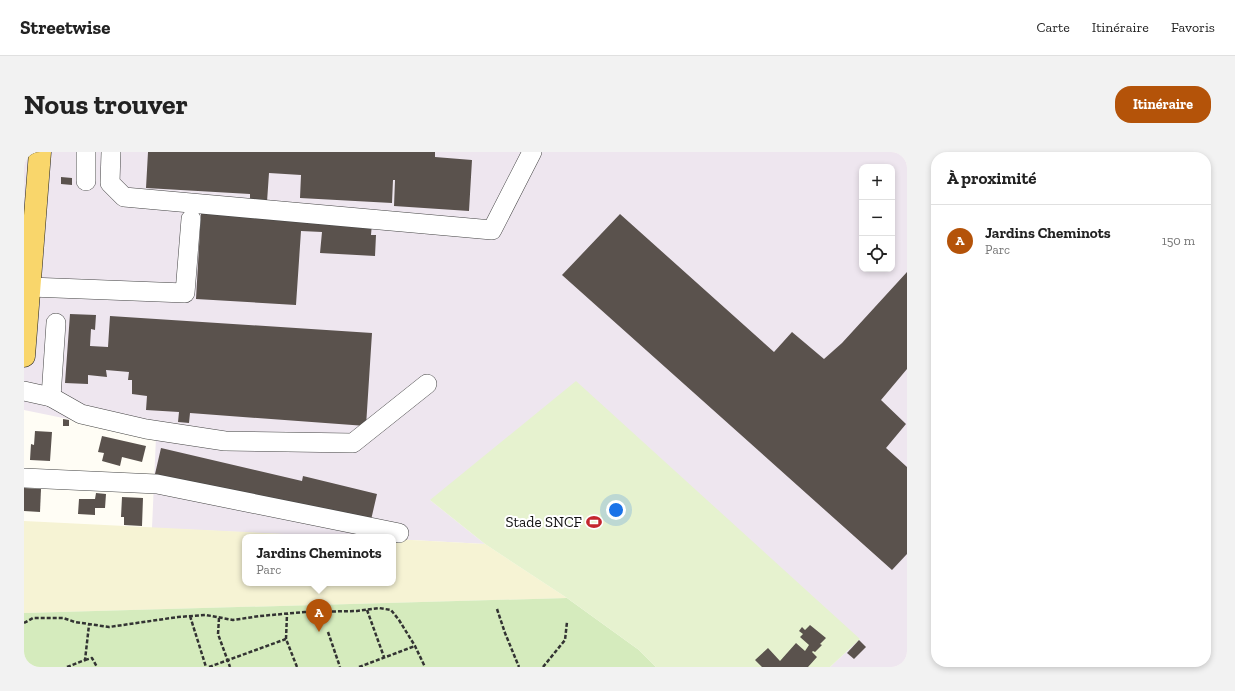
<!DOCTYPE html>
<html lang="fr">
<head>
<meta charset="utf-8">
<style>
  :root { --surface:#fff; --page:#f2f2f2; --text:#222; --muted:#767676; --line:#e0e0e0; --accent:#b45309 }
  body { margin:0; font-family:"Zilla Slab",serif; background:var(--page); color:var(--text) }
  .controls { position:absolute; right:12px; top:12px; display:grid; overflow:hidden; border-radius:8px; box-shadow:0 2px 6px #0003 }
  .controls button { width:36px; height:36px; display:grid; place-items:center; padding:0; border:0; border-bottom:1px solid var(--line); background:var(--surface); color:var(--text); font:20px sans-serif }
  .you { position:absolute; left:592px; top:358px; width:14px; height:14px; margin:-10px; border:3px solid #fff; border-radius:50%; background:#1a73e8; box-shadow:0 0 0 6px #1a73e833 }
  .badge { display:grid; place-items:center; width:26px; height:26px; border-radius:50%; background:var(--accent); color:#fff; font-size:13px; font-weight:700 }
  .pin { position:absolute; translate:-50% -33px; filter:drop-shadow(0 1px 2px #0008) }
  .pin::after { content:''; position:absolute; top:21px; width:14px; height:12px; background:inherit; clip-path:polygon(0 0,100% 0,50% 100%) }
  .popup { position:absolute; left:218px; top:382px; width:154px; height:52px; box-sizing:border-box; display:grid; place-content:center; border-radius:8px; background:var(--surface); filter:drop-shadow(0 1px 3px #0005); font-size:13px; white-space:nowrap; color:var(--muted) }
  .popup b { font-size:15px; color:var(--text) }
  .popup::after { content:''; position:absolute; left:50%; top:100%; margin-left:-8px; border:8px solid transparent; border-top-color:var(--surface) }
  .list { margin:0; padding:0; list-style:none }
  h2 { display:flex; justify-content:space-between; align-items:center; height:52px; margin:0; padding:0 16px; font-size:17px }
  h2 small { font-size:13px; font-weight:400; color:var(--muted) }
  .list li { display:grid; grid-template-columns:26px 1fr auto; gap:12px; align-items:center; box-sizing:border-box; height:72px; padding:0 16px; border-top:1px solid var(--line) }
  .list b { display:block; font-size:15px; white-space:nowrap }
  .list p { margin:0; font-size:13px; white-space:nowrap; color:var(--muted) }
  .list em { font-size:13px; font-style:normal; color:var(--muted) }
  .icon { flex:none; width:22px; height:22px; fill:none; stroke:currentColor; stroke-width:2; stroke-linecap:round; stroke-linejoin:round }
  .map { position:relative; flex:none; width:883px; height:515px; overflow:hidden; border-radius:16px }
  header { display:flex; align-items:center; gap:24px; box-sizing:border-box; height:56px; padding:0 20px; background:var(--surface); border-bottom:1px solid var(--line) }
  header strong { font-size:19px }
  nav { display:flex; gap:22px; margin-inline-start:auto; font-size:14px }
  .intro { display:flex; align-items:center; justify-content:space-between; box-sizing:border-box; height:96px; padding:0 24px }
  h1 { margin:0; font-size:28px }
  .button { padding:10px 18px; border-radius:16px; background:var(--accent); color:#fff; font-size:14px; font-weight:700 }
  main { display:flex; gap:24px; padding:0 24px }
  aside { flex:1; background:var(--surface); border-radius:16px; box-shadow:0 2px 6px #0003 }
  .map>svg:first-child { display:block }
</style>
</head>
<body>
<header>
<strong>Streetwise</strong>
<nav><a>Carte</a><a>Itinéraire</a><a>Favoris</a></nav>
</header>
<div class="intro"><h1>Nous trouver</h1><a class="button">Itinéraire</a></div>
<main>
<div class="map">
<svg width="883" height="515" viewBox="0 0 883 515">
  <rect width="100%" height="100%" fill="#fffdf5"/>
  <path fill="#eee6ef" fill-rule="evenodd" d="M 0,0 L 883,0 L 883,515 L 806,515 L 836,487 L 406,348 L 461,392 L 369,387 L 369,385 L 323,385 L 128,376 L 132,285 L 0,258 ZM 838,15 L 868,15 L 868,117 L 838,117 Z"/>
  <polygon fill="#f6f3d4" points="0,369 323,385 221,385 221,431 369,431 369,387 461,392 543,446 0,461"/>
  <polygon fill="#d5ebbd" points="543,446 615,498 632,515 0,515 0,461"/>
  <polygon fill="#e6f2cf" points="552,229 836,487 806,515 632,515 615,498 543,446 461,392 406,348"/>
  <g fill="#5a524d">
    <polygon points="124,0 411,0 411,5 448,8 445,59 370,54 371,28 369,28 368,51 276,46 277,23 245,21 243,50 226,49 226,42 122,36"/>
    <polygon points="37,25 48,26 48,33 37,32"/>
    <polygon points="177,60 348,71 347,83 352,83 351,104 296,101 298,80 277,79 272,153 172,147"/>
    <polygon points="596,62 750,200 768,180 800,207 818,191 883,120 883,217 857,248 882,272 862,296 883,315 883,402 868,418 538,123"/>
    <polygon points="46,162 72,163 71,178 67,177 66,194 84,195 86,164 348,181 342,274 166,261 165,271 154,270 155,260 122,258 123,244 108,242 108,228 104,228 105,220 82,218 83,225 64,223 64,232 41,231"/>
    <polygon points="39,267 45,268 45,274 39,274"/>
    <polygon points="11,279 28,280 26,309 6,308 7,292 10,293"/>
    <polygon points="78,284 122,294 118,310 98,305 96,314 78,309 80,301 74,300"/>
    <polygon points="137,296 278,329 279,324 353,342 347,368 282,357 131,322"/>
    <polygon points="0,336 17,337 16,360 0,359"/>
    <polygon points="72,341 82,342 81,356 71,356 71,363 54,362 55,347 71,347"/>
    <polygon points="98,345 119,346 118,374 100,373 100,365 97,365"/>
    <polygon points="786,473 802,486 796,492 798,493 791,500 789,499 788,500 793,505 784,515 738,515 731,508 744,496 756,509 772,491 781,499 785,493 776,485 779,482 775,479 778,475 781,478"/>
    <polygon points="835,488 842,495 830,507 823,501"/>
  </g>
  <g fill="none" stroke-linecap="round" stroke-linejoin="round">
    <defs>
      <g id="minor">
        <polyline points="62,0 62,29"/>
        <polyline points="87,0 86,31 100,45 468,78 508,0"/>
        <polyline points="6,135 161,141 167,67"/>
        <polyline points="0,239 27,245 57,262 122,277 201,289 329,291 403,232"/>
        <polyline points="27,245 32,171"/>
        <polyline points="0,326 133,332 375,381"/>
      </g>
      <polyline id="major" points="0,204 16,0"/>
    </defs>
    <use href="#minor" stroke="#444" stroke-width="20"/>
    <use href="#major" stroke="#222" stroke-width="23"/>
    <g stroke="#333" stroke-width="2.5" stroke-dasharray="4 2" stroke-linecap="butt">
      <polyline points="473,457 481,481 495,515"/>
      <polyline points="343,458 360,505"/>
      <polyline points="166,464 182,515"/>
      <polyline points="195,466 194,482 206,515"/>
      <polyline points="0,471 9,466 39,466 51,470 85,475 154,465 182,463 209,468 236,464 281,460 333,459 355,456 367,458 375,468 391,494 401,515"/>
      <polyline points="304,480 316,515"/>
      <polyline points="262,487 263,462"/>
      <polyline points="61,508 68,506 73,515"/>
      <polyline points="43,515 61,508 65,473"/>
      <polyline points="185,515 262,487 273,515"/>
      <polyline points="335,515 391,494"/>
      <polyline points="519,515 541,488 543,470"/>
    </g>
    <use href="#minor" stroke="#fff" stroke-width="19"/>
    <use href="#major" stroke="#f9d66b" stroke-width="22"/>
  </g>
  <defs>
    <symbol id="stadium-bare" viewBox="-9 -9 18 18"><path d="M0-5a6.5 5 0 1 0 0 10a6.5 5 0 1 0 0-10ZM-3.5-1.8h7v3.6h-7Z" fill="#c4262e" stroke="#fff" stroke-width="2.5" paint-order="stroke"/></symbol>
  </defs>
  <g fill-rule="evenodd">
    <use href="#stadium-bare" x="559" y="359" width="22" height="22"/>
  </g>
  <g text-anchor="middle" stroke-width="4" stroke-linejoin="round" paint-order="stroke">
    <g font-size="15" fill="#111" stroke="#fff" text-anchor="end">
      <text x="558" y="375">Stade SNCF</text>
    </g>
  </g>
</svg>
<div class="controls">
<button>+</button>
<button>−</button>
<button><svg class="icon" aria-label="locate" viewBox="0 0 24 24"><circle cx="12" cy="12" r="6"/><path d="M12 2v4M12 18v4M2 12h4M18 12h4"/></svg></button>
</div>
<div class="you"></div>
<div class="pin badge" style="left:295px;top:480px">A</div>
<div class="popup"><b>Jardins Cheminots</b>Parc</div>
</div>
<aside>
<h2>À proximité<small></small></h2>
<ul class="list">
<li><span class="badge">A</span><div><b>Jardins Cheminots</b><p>Parc</p></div><em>150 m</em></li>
</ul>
</aside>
</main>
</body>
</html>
